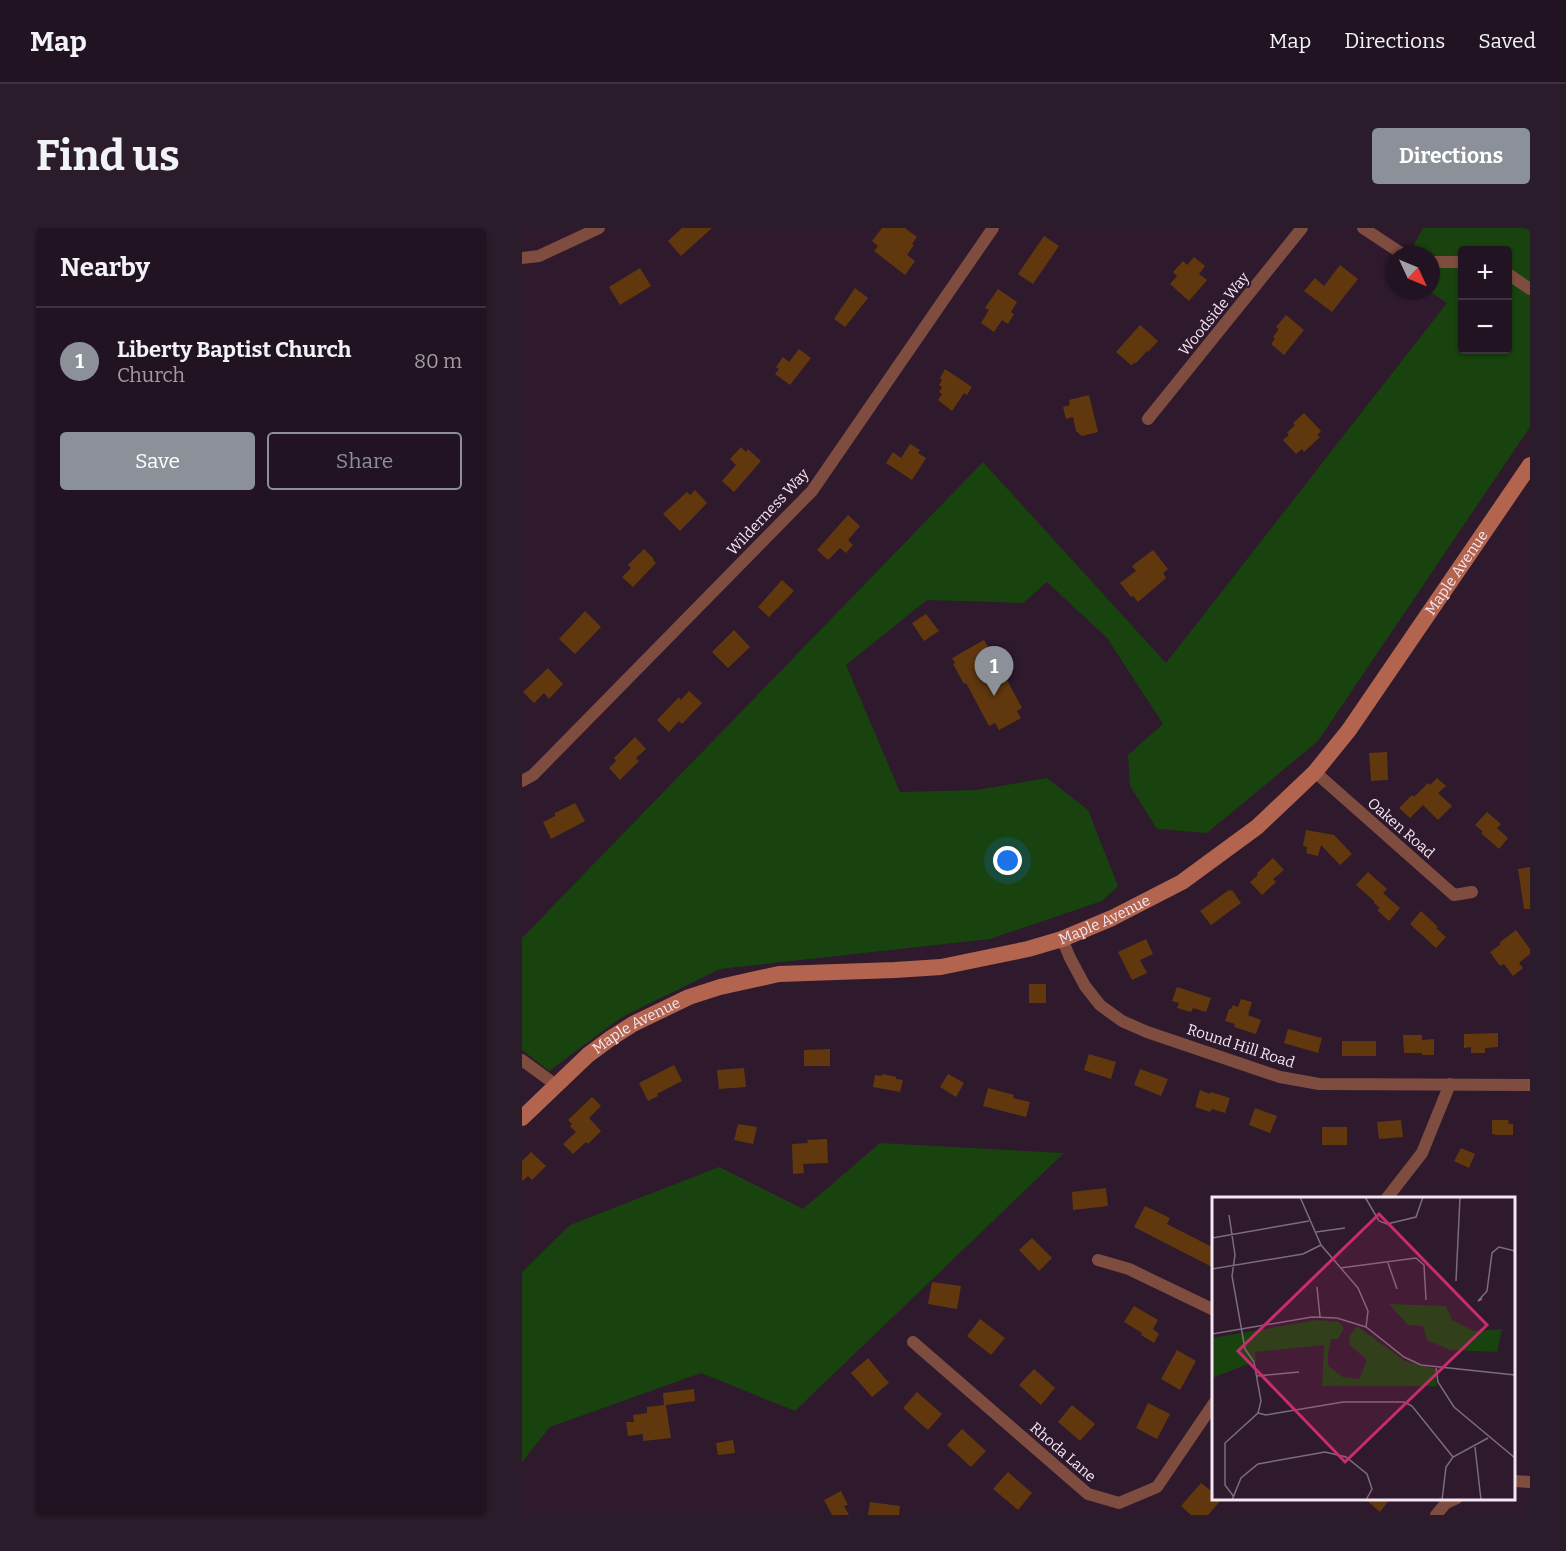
<!DOCTYPE html>
<html lang="en">
<head>
<meta charset="utf-8">
<style>
  :root { --surface:#221322; --page:#2a1c2a; --text:#f1f3f6; --muted:#a29ea5; --line:#3f3240; --accent:#8c9099 }
  body { margin:0; font-family:Bitter,serif; background:var(--page); color:var(--text) }
  .controls { position:absolute; right:18px; top:18px; display:grid; overflow:hidden; border-radius:6px; box-shadow:0 2px 4px #0004 }
  .controls button { width:54px; height:54px; display:grid; place-items:center; padding:0; border:0; border-bottom:2px solid var(--line); background:var(--surface); color:var(--text); font:30px sans-serif }
  .compass { position:absolute; left:864px; top:18px; width:54px; height:54px; border-radius:50%; background:var(--surface); box-shadow:0 2px 4px #0004; rotate:134deg }
  .you { position:absolute; left:486px; top:633px; width:21px; height:21px; margin:-15px; border:4px solid #fff; border-radius:50%; background:#1a73e8; box-shadow:0 0 0 9px #1a73e833 }
  .badge { display:grid; place-items:center; width:39px; height:39px; border-radius:50%; background:var(--accent); color:#fff; font-size:20px; font-weight:700 }
  .pin { position:absolute; translate:-50% -50px; filter:drop-shadow(0 2px 3px #0008) }
  .pin::after { content:''; position:absolute; top:32px; width:21px; height:18px; background:inherit; clip-path:polygon(0 0,100% 0,50% 100%) }
  .list { margin:0; padding:0; list-style:none }
  h2 { display:flex; justify-content:space-between; align-items:center; height:78px; margin:0; padding:0 24px; font-size:26px }
  h2 small { font-size:20px; font-weight:400; color:var(--muted) }
  .list li { display:grid; grid-template-columns:39px 1fr auto; gap:18px; align-items:center; box-sizing:border-box; height:108px; padding:0 24px; border-top:2px solid var(--line) }
  .list b { display:block; font-size:22px; white-space:nowrap }
  .list p { margin:0; font-size:20px; white-space:nowrap; color:var(--muted) }
  .list em { font-size:20px; font-style:normal; color:var(--muted) }
  .actions { display:flex; gap:12px; padding:18px 24px }
  .actions a { flex:1; padding:14px 0; border:2px solid var(--accent); border-radius:6px; text-align:center; font-size:21px; color:var(--accent) }
  .actions .main { background:var(--accent); color:#fff }
  .map { position:relative; flex:none; width:1008px; height:1287px; overflow:hidden; border-radius:6px }
  header { display:flex; align-items:center; gap:36px; box-sizing:border-box; height:84px; padding:0 30px; background:var(--surface); border-bottom:2px solid var(--line) }
  header strong { font-size:28px }
  nav { display:flex; gap:33px; margin-inline-start:auto; font-size:21px }
  .intro { display:flex; align-items:center; justify-content:space-between; box-sizing:border-box; height:144px; padding:0 36px }
  h1 { margin:0; font-size:42px }
  .button { padding:15px 27px; border-radius:6px; background:var(--accent); color:#fff; font-size:21px; font-weight:700 }
  main { display:flex; gap:36px; padding:0 36px }
  aside { flex:1; background:var(--surface); border-radius:6px; box-shadow:0 2px 4px #0004 }
  .map>svg:first-child { display:block }
</style>
</head>
<body>
<header>
<strong>Map</strong>
<nav><a>Map</a><a>Directions</a><a>Saved</a></nav>
</header>
<div class="intro"><h1>Find us</h1><a class="button">Directions</a></div>
<main>
<aside>
<h2>Nearby<small></small></h2>
<ul class="list">
<li><span class="badge">1</span><div><b>Liberty Baptist Church</b><p>Church</p></div><em>80 m</em></li>
</ul>
<div class="actions"><a class="main">Save</a><a>Share</a></div>
</aside>
<div class="map">
<svg width="1008" height="1287" viewBox="0 0 1008 1287">
  <rect width="100%" height="100%" fill="#2e192d"/>
  <g fill="#18420e" fill-rule="evenodd">
    <path d="M 901,0 L 1008,0 L 1008,199 L 796,513 L 685,605 L 635,601 L 608,558 L 606,527 L 641,496 L 585,410 L 525,354 L 501,375 L 405,372 L 324,437 L 378,564 L 455,562 L 525,550 L 566,582 L 596,658 L 580,673 L 468,711 L 198,741 L 100,789 L 27,843 L 0,822 L 0,710 L 461,234 L 644,435 L 925,75 L 907,63 L 909,63 L 909,27 L 886,27 ZM 940,22 L 986,22 L 986,122 L 940,122 Z"/>
    <polygon points="358,915 542,925 273,1183 179,1145 28,1199 0,1234 0,1044 48,997 197,939 281,981"/>
  </g>
  <g fill="#61380e">
    <polygon points="160,0 190,0 159,28 146,13"/>
    <polygon points="360,0 383,0 395,9 390,16 392,17 385,27 393,33 383,47 352,23 356,18 350,13"/>
    <polygon points="522,8 537,18 511,56 496,46"/>
    <polygon points="672,29 683,38 677,46 685,52 667,73 648,56 655,48 651,44 661,33 665,37"/>
    <polygon points="818,37 836,51 810,84 782,63 793,50 802,58"/>
    <polygon points="118,40 129,58 98,77 87,59"/>
    <polygon points="333,60 346,70 323,99 312,91"/>
    <polygon points="476,61 495,74 489,84 492,86 486,96 480,92 472,104 459,95 467,82 463,80"/>
    <polygon points="764,87 782,102 762,127 749,116 753,111 751,109 757,101 754,99"/>
    <polygon points="618,97 636,113 626,124 625,123 615,134 609,137 594,124"/>
    <polygon points="277,121 289,130 268,157 253,146 257,141 254,139 261,129 267,134"/>
    <polygon points="423,141 450,159 445,167 442,165 430,183 416,172 420,166 417,164 420,159 417,157 420,152 418,150"/>
    <polygon points="567,167 576,204 560,208 554,203 551,189 544,191 541,179 548,177 547,172"/>
    <polygon points="782,185 799,203 795,207 798,209 782,224 780,221 774,226 761,212 767,207 765,205 773,197 771,195"/>
    <polygon points="388,216 398,222 396,225 404,230 390,252 364,235 371,224 379,230"/>
    <polygon points="219,219 224,224 226,221 239,233 212,264 200,253 214,237 208,231"/>
    <polygon points="173,262 185,275 158,303 141,286 165,264 168,267"/>
    <polygon points="326,287 338,298 326,312 331,317 324,325 318,320 306,332 295,322"/>
    <polygon points="122,321 132,331 131,332 134,335 111,359 100,349 109,340 106,337"/>
    <polygon points="631,322 646,341 641,345 644,350 616,374 611,368 609,369 598,355 614,343 610,338"/>
    <polygon points="260,352 272,363 247,389 236,379"/>
    <polygon points="63,383 79,399 53,426 37,411"/>
    <polygon points="404,386 417,403 402,413 390,395"/>
    <polygon points="212,402 228,419 206,440 190,424"/>
    <polygon points="462,412 468,422 471,420 481,437 478,439 500,480 495,483 499,490 477,502 473,495 467,498 444,455 442,456 431,436 433,435 430,430"/>
    <polygon points="26,440 41,456 27,471 22,465 12,475 1,464"/>
    <polygon points="167,463 180,475 160,496 157,493 147,504 135,492 157,469 159,472"/>
    <polygon points="113,509 124,521 114,530 117,533 98,552 87,540 94,533 92,530"/>
    <polygon points="865,524 866,552 849,553 847,525"/>
    <polygon points="915,550 924,558 916,565 930,578 916,592 901,577 888,590 877,580 890,567 892,569 906,555 908,557"/>
    <polygon points="53,575 63,593 29,611 21,594 33,588 33,585"/>
    <polygon points="965,584 979,596 975,600 986,610 977,621 959,605 961,604 953,597"/>
    <polygon points="784,602 812,607 830,626 818,637 799,617 796,628 784,625 785,619 781,618"/>
    <polygon points="751,630 762,642 751,651 754,654 740,667 728,654 736,647 735,645"/>
    <polygon points="1008,639 1008,681 1002,681 996,641"/>
    <polygon points="846,644 865,661 861,665 878,680 867,693 855,682 858,680 852,675 852,673 834,657"/>
    <polygon points="707,662 708,663 710,662 719,675 689,697 678,683"/>
    <polygon points="899,683 916,699 914,700 924,709 914,720 888,696"/>
    <polygon points="994,702 1008,721 1008,726 997,735 1001,740 991,748 982,736 978,738 968,724 979,716 977,715"/>
    <polygon points="624,711 631,726 618,732 625,745 610,752 596,724"/>
    <rect x="507" y="756" width="17" height="19"/>
    <polygon points="655,759 689,770 684,784 671,780 669,784 655,780 657,775 650,773"/>
    <polygon points="719,771 730,774 726,787 739,792 734,806 712,799 713,796 703,793 707,781 709,781 711,777 716,779"/>
    <polygon points="766,801 800,810 796,825 762,815"/>
    <polygon points="976,805 976,819 963,820 963,825 949,825 949,819 942,820 942,806"/>
    <polygon points="881,807 900,807 900,812 912,811 912,827 900,827 900,825 882,825"/>
    <rect x="820" y="813" width="34" height="15"/>
    <polygon points="308,821 308,838 282,838 282,822"/>
    <polygon points="567,826 594,834 589,851 562,842"/>
    <polygon points="152,837 160,853 135,866 136,868 126,873 117,855"/>
    <polygon points="222,840 224,859 197,861 195,842"/>
    <polygon points="618,841 646,851 639,868 612,857"/>
    <polygon points="361,846 374,849 374,851 381,852 378,864 351,859 353,847 359,848"/>
    <polygon points="426,846 442,855 434,869 418,859"/>
    <polygon points="466,860 492,867 491,870 508,874 504,889 461,878"/>
    <polygon points="678,862 688,866 689,864 708,870 703,885 690,881 688,884 673,879"/>
    <polygon points="70,869 79,878 67,890 79,903 66,916 64,914 51,926 41,916 54,904 48,898 50,896 46,892"/>
    <polygon points="733,880 755,888 748,905 727,897"/>
    <polygon points="879,892 881,909 857,911 855,894"/>
    <polygon points="970,892 986,892 987,896 991,896 991,907 975,907 970,906"/>
    <polygon points="216,896 235,899 231,916 212,912"/>
    <rect x="800" y="899" width="25" height="18"/>
    <polygon points="305,911 306,935 281,936 282,945 271,946 270,916 286,915 285,912"/>
    <polygon points="939,920 953,926 947,940 932,933"/>
    <polygon points="9,924 24,938 10,952 6,948 0,953 0,933"/>
    <polygon points="584,960 586,978 551,982 550,964"/>
    <polygon points="623,978 648,990 645,996 692,1020 692,1040 612,999"/>
    <polygon points="510,1010 530,1030 517,1043 497,1022"/>
    <polygon points="410,1054 439,1058 435,1081 406,1076"/>
    <polygon points="612,1078 636,1092 631,1101 637,1106 632,1115 619,1107 620,1105 602,1094"/>
    <polygon points="458,1091 483,1110 469,1127 445,1108"/>
    <polygon points="655,1122 674,1133 658,1162 639,1151"/>
    <polygon points="346,1130 367,1155 350,1169 329,1145"/>
    <polygon points="512,1141 533,1160 519,1177 497,1157"/>
    <polygon points="172,1161 173,1173 144,1177 149,1210 121,1213 121,1206 106,1208 104,1194 112,1194 111,1187 125,1185 125,1179 142,1177 141,1165"/>
    <polygon points="395,1164 420,1186 406,1202 381,1180"/>
    <polygon points="626,1175 648,1186 635,1211 614,1200"/>
    <polygon points="550,1177 573,1196 558,1213 536,1194"/>
    <polygon points="440,1201 464,1223 449,1239 425,1217"/>
    <polygon points="211,1212 213,1225 196,1227 194,1215"/>
    <polygon points="486,1244 510,1265 496,1282 471,1261"/>
    <polygon points="679,1255 692,1265 692,1270 699,1272 686,1287 669,1287 659,1278"/>
    <polygon points="319,1263 326,1277 322,1278 327,1287 310,1287 302,1272"/>
    <polygon points="842,1270 869,1270 858,1284"/>
    <polygon points="348,1274 378,1278 377,1287 346,1287"/>
  </g>
  <g fill="none" stroke-linecap="round" stroke-linejoin="round">
    <g stroke="#7f4d3f" stroke-width="12">
      <polyline points="841,0 879,25 886,27"/>
      <polyline points="0,30 17,28 77,0"/>
      <polyline points="909,34 940,34"/>
      <polyline points="986,46 1008,61"/>
      <polyline points="626,191 780,0"/>
      <polyline points="793,544 932,667 950,664"/>
      <polyline points="0,553 11,547 290,263 471,0"/>
      <polyline points="540,711 548,730 563,758 578,777 600,793 625,804 758,849 797,856 1008,857"/>
      <polyline points="0,832 34,857"/>
      <polyline points="865,970 900,925 928,856"/>
      <polyline points="576,1032 607,1041 692,1082"/>
      <polyline points="391,1114 566,1266 597,1275 635,1259 692,1175"/>
      <polyline points="992,1253 1008,1254"/>
      <polyline points="914,1287 924,1275 935,1270"/>
    </g>
    <path stroke="#b3644e" stroke-width="16" id="s1" d="M 0,890 L 66,827 L 89,810 L 111,796 L 167,769 L 198,759 L 257,746 L 373,742 L 419,739 L 506,721 L 540,711 L 590,690 L 660,654 L 735,599 L 793,544 L 827,502 L 1008,237"/>
  </g>
  <g text-anchor="middle" stroke-width="4.5" stroke-linejoin="round" paint-order="stroke">
    <g font-size="15" fill="#f5e6f3" stroke="#2e192d">
      <text transform="translate(692 86) rotate(-51)" y="5">Woodside Way</text>
      <text transform="translate(246 284) rotate(-47)" y="5">Wilderness Way</text>
      <text dy="5" stroke="none"><textPath href="#s1" startOffset="1138">Maple Avenue</textPath></text>
      <text transform="translate(879 600) rotate(41)" y="5">Oaken Road</text>
      <text dy="5" stroke="none"><textPath href="#s1" startOffset="634">Maple Avenue</textPath></text>
      <text dy="5" stroke="none"><textPath href="#s1" startOffset="148">Maple Avenue</textPath></text>
      <text transform="translate(719 818) rotate(18)" y="5">Round Hill Road</text>
      <text transform="translate(541 1224) rotate(41)" y="5">Rhoda Lane</text>
    </g>
  </g>
  <g transform="translate(690 969)">
    <rect width="303" height="303" fill="#2e192d"/>
    <path d="M 177,107 L 234,109 L 240,123 L 262,134 L 290,132 L 285,155 L 238,153 L 215,143 L 211,129 L 196,128 ZM 105,123 L 127,125 L 132,131 L 126,142 L 119,142 L 116,157 L 116,169 L 131,180 L 147,182 L 155,163 L 138,148 L 137,140 L 145,129 L 193,164 L 223,172 L 225,189 L 110,189 L 112,148 L 43,155 L 44,164 L 0,181 L 0,141 Z" fill="#18420e"/>
    <path fill="none" stroke="#7e6b7c" stroke-width="1.5" d="M 88,0 L 109,48 L 146,91 L 156,114 L 154,130M 153,0 L 167,24 L 175,27 L 204,20 L 211,0M 17,18 L 23,58 L 20,79 L 33,152 L 42,165 L 49,204 L 46,216 L 13,246 L 13,288 L 22,300M 104,35 L 133,31M 0,41 L 97,24M 176,66 L 185,92M 128,71 L 204,61 L 212,68 L 214,103M 0,72 L 91,57 L 109,48M 244,84 L 248,0M 105,90 L 108,120M 270,102 L 266,104 L 275,94 L 280,56 L 287,50 L 303,54M 0,137 L 100,120 L 125,121 L 154,130 L 192,160 L 209,168 L 303,178M 224,171 L 226,185 L 242,210 L 303,261M 45,179 L 87,175M 46,216 L 54,218 L 131,205 L 192,205 L 200,209 L 241,260M 263,250 L 269,303M 20,303 L 29,281 L 46,267 L 113,255 L 134,260 L 155,277 L 160,292 L 154,303M 230,303 L 234,270 L 241,260 L 276,241"/>
    <path fill="#c72d6a" fill-opacity="0.15" stroke="#c72d6a" stroke-width="3" d="M 167,17 L 275,128 L 133,265 L 26,154 Z"/>
    <rect width="303" height="303" fill="none" stroke="#f5e6f3" stroke-width="3"/>
  </g>
</svg>
<div class="controls">
<button>+</button>
<button>−</button>
</div>
<svg class="compass" viewBox="-18 -18 36 36"><path d="M0-13l5 13h-10z" fill="#e53935"/><path d="M0 13l5-13h-10z" fill="#a29ea5"/></svg>
<div class="you"></div>
<div class="pin badge" style="left:472px;top:468px">1</div>
</div>
</main>
</body>
</html>
